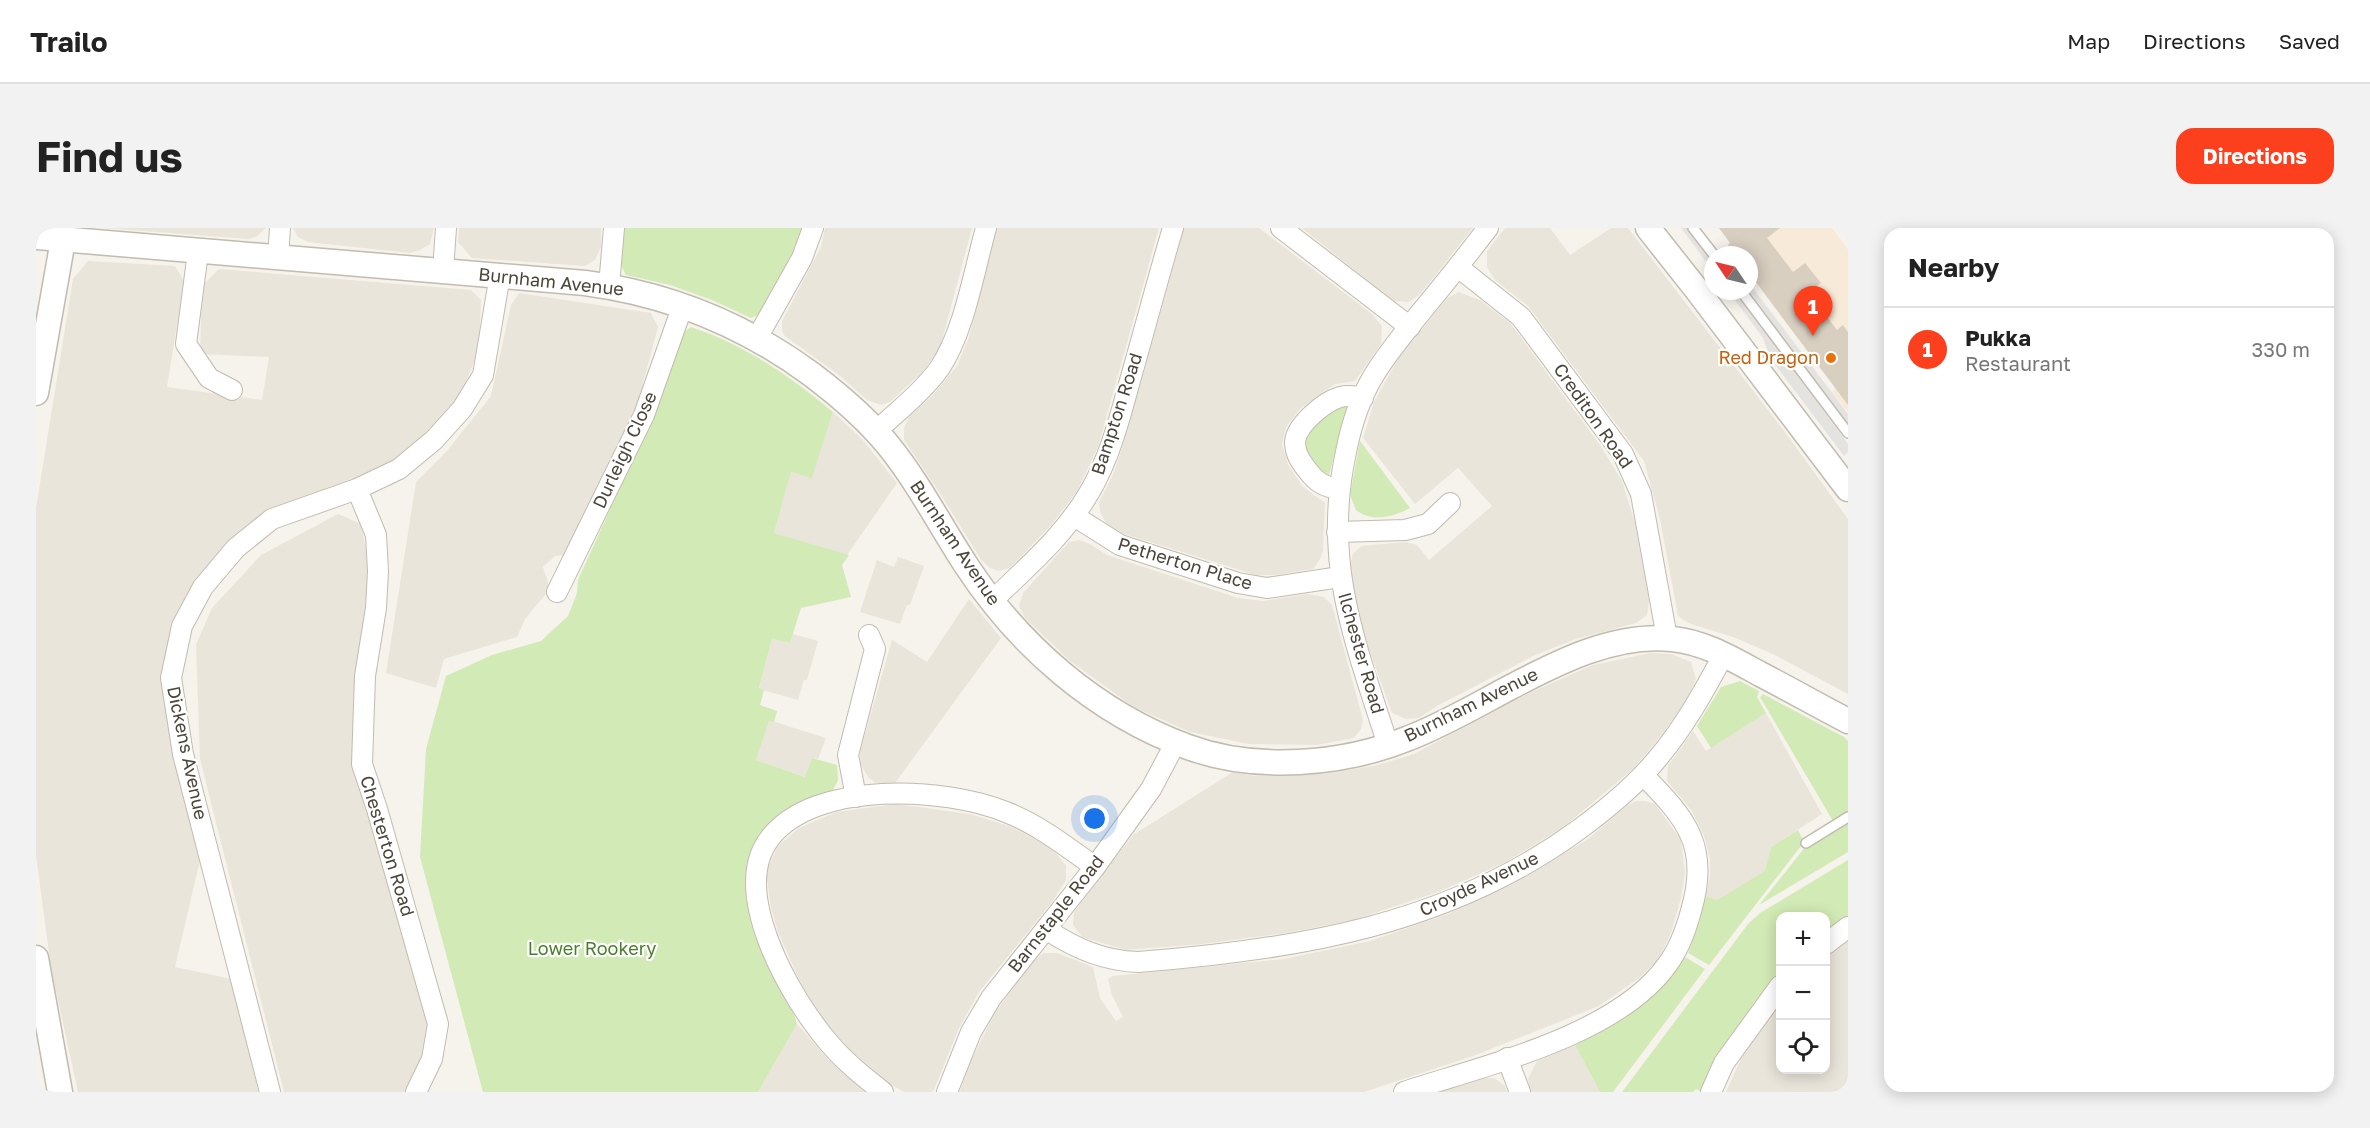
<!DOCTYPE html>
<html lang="en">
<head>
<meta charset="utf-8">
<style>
  :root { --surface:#fff; --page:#f2f2f2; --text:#222; --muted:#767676; --line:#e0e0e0; --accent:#fc3f1d }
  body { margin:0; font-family:"Golos Text",sans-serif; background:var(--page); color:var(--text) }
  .controls { position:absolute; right:18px; bottom:18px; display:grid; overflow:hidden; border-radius:12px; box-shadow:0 3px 15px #0003 }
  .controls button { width:54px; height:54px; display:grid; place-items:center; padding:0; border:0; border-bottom:2px solid var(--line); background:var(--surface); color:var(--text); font:30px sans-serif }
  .compass { position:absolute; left:1668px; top:18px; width:54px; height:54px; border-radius:50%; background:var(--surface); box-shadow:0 3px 15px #0003; rotate:305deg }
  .you { position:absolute; left:1059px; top:591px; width:21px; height:21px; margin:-15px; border:4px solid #fff; border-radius:50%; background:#1a73e8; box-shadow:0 0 0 9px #1a73e833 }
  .badge { display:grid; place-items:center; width:39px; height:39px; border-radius:50%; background:var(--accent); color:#fff; font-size:20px; font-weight:700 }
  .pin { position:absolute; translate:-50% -50px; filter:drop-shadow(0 2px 3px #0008) }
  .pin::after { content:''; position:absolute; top:32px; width:21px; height:18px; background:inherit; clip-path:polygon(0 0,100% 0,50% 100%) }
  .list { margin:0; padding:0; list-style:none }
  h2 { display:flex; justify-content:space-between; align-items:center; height:78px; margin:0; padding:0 24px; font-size:26px }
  h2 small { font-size:20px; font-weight:400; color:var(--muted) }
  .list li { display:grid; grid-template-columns:39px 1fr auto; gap:18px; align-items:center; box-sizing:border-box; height:84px; padding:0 24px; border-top:2px solid var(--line) }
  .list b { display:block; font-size:22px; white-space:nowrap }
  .list p { margin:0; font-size:20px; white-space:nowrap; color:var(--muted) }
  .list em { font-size:20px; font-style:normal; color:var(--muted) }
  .icon { flex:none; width:33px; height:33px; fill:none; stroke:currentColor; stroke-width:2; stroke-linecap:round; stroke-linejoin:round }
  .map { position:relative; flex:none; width:1812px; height:864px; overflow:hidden; border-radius:18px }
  header { display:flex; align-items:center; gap:36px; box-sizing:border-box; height:84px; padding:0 30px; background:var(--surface); border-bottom:2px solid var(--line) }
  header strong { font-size:28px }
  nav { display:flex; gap:33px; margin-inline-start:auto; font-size:21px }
  .intro { display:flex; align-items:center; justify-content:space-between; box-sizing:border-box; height:144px; padding:0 36px }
  h1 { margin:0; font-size:42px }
  .button { padding:15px 27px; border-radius:18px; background:var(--accent); color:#fff; font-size:21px; font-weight:700 }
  main { display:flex; gap:36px; padding:0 36px }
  aside { flex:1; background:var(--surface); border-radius:18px; box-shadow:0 3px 15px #0003 }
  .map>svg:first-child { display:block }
</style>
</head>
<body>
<header>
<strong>Trailo</strong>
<nav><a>Map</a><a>Directions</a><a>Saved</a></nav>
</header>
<div class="intro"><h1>Find us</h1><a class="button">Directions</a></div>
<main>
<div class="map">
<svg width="1812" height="864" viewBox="0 0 1812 864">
  <rect width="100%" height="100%" fill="#f6f3ec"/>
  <g fill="#eae5da">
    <polygon points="68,0 230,0 220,9 212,11"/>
    <polygon points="257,0 398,0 394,16 384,22 374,25 272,14 262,9"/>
    <polygon points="423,0 565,0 565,19 559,32 549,38 436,30 422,14"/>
    <polygon points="789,0 936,0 904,120 886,144 854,174 845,177 831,172 803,147 749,108 746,103 746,93 785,19"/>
    <polygon points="961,0 1123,0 1062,219 1041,263 1016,296 974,340 963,343 954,340 946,333 905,267 868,212 868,200 873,189 896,168 921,138 933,109"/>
    <polygon points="1148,0 1223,0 1336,86 1346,98 1345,116 1319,153 1299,156 1264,181 1250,199 1246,216 1252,236 1266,258 1289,275 1287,322 1284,331 1277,341 1239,347 1220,347 1085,305 1070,295 1064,284 1063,274 1077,247 1090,208"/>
    <polygon points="1266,0 1437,0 1384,66 1373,74 1357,73"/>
    <polygon points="1469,0 1514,0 1534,27 1575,0 1592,0 1749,204 1812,291 1812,466 1737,426 1697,409 1652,395 1642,388 1624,291 1608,233 1492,78 1459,52 1451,39 1451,23"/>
    <polygon points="52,33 139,38 148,53 131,159 226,172 233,129 164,126 166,58 183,41 435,62 445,72 443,120 422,176 385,215 344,246 241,279 184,324 135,395 131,456 166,624 139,739 200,752 222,864 42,864 15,740 0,627 0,280 37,51"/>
    <polygon points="1423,64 1444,72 1475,96 1564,217 1586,253 1599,295 1613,372 1611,387 1600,395 1540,411 1497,428 1401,478 1383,490 1370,491 1356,485 1323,393 1314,337 1317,326 1325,318 1370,314 1381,317 1393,332 1456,278 1422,240 1379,276 1327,210 1338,174 1362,131 1411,70"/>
    <polygon points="483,65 615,85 622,99 596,196 535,326 519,328 507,339 514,361 489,391 481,409 408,431 400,460 350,445 380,254 410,224 455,168 475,77"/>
    <polygon points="797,184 826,211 861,255 811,327 738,305 755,244 776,249"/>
    <polygon points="302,286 325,296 334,342 319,537 394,807 379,851 369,864 248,864 164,531 160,417 176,380 225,327"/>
    <polygon points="1044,312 1054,316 1071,327 1202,370 1227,373 1271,366 1288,369 1296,377 1327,492 1325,501 1318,510 1281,517 1213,516 1154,504 1098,479 1034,433 989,390 983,378 987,365 1033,314"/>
    <polygon points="862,329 888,338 874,377 871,377 864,396 824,384 841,332 858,339"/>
    <polygon points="933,371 965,410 859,555 840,555 832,549 825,537 824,524 856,412 891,434"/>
    <polygon points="757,406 782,413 771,452 768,452 762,472 723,461 736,411 754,415"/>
    <polygon points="1614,425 1635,426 1655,434 1660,451 1651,471 1628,504 1597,541 1525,601 1468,635 1402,664 1317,692 1250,705 1167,716 1090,722 1046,709 1037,697 1038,684 1097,607 1197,544 1218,548 1286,546 1338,538 1378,526 1491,466 1557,437"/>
    <polygon points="1730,485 1786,586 1735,619 1730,643 1681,672 1670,668 1674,647 1674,630 1668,608 1656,583 1631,553 1632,538 1657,503 1670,523"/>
    <polygon points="733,492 790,510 782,531 776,530 770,549 720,532"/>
    <polygon points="1600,573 1610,573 1619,576 1645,612 1649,645 1645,670 1635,705 1623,731 1603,750 1563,778 1440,827 1328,864 924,864 933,837 959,784 999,731 1008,725 1021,725 1057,739 1064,770 1080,793 1087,789 1076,767 1072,751 1077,748 1248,731 1334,713 1412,686 1477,656 1552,611 1592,577"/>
    <polygon points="860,576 934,586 973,598 1016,620 1030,638 1030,652 1016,674 943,764 923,800 898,862 895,864 868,864 851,854 815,823 784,788 763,751 742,704 735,680 730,643 742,618 763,600 800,584"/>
    <polygon points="1812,712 1812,864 1690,864 1712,815 1744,770 1744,842 1790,842 1790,724"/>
    <polygon points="761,796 792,831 829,864 722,864"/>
    <polygon points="1539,817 1564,864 1495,864 1492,851 1501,833"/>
    <polygon points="1444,850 1458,850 1469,858 1471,864 1403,864"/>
  </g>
  <polygon fill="#f7ead8" points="1683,0 1796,0 1812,21 1812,184 1796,164 1800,160 1713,45 1713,27 1699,27 1692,17 1694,15"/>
  <g fill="#d2eab5">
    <polygon points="584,0 771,0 726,85 715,90 676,72 634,57 590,47 582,31"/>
    <path d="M 655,99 C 709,117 754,148 797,184 L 776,250 L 755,244 L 738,305 L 813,327 L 806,337 L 815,369 L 765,380 L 754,415 L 736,411 L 723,460 L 728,462 L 724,477 L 741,483 L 738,494 L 733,493 L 720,532 L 769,549 L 776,530 L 801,537 L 802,552 L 797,562 L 770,577 L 714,648 L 761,796 L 722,864 L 447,864 L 384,629 L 390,521 L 410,448 L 456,427 L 505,413 L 532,388 L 541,365 L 542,352 L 602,220 L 643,113 L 648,104 Z"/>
    <polygon points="1312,175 1293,247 1287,246 1270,221 1268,212 1280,190"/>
    <path d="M 1324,213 L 1374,280 C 1357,289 1336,295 1320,282 L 1314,267 Z"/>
    <polygon points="1704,453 1723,463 1721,469 1730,485 1675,520 1661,498 1685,459"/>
    <polygon points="1727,466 1808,509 1812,513 1812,584 1797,593 1724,469"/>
    <polygon points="1812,594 1812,624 1723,677 1770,618"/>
    <polygon points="1762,602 1768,614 1673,737 1652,725 1663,696 1670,668 1681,672 1729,643 1735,619"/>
    <polygon points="1812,632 1812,691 1790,708 1790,688 1744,688 1744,746 1731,760 1727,773 1720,774 1700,801 1702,809 1666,864 1660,861 1657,864 1586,864 1712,696 1724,685"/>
    <path d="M 1649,729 L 1669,741 L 1577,864 L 1564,864 L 1539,817 C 1583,796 1624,772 1649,729 Z"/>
  </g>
  <g fill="#e5e3e0">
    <polygon points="1645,0 1652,0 1677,33 1677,43"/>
    <polygon points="1713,55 1812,186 1812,196 1711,63 1713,63"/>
    <polygon points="1692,63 1700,63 1812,216 1812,224 1808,228 1734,130 1727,110"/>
  </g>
  <polygon fill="#d8cfc1" points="1683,0 1744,0 1731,10 1757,44 1769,35 1785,55 1772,64 1801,102 1807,97 1812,104 1812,177 1713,45 1713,27 1699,27 1692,17 1694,15"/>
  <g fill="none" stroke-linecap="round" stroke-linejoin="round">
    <defs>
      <g id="service">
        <polyline points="1657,0 1678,27"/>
        <polyline points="1705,63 1812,205"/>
        <polyline points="1770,615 1812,589"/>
      </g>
      <g id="minor">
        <polyline points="1245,0 1374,99"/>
        <polyline points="162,24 150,116 173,150 196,162"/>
        <polyline points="242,30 244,0"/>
        <polyline points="1422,39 1485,89 1587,226 1605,266 1631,410"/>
        <polyline points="407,43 410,0"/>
        <polyline points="573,58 578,0"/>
        <polyline points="721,110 766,30 777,0"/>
        <path d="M 840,203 C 861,184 886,164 903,141 C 928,105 938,43 950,0"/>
        <polyline points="321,261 340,307 342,343 340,380 329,448 326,536 341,581 402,796 396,831 380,864"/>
        <path d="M 1303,261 C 1289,259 1281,255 1272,243 C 1265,234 1259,226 1259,214 C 1260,197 1288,174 1304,169 C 1311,167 1319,168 1327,170"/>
        <polyline points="1038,288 1084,317 1202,355 1231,360 1304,349"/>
        <polyline points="1301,304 1369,302 1392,296 1414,275"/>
        <polyline points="521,364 608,187 647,77"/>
        <path d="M 956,373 C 992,338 1027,309 1053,265 C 1074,230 1084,189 1095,149 C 1109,100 1122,50 1137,0"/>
        <path d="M 1352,517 C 1319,414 1286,334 1310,224 C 1315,198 1324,170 1338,147 C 1350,127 1366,108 1381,89 C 1405,60 1429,30 1452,0"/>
        <polyline points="820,569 812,527 839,421 833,407"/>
        <path d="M 1010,701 C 1038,720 1067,733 1102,734 C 1260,722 1414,697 1545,600 C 1572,580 1600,557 1622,530 C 1649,498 1668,463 1688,426"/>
        <polyline points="1790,716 1812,699"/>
        <polyline points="1471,830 1484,864"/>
        <polyline points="234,864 147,526 135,450 146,398 167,359 200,320 236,291 321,261 363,241 398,212 426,181 447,147 464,47"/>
        <path d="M 847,864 C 828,849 809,834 793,815 C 756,772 692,664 734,610 C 779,552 909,559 970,584 C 1003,597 1031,619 1059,639"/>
        <polyline points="911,864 935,804 955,770 1059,639 1115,561 1140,514"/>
        <path d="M 1368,864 C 1449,837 1580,808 1631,737 C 1643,721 1650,702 1655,683 C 1674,619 1651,591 1607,547"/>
        <polyline points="1675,864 1688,835 1744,758"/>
      </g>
      <g id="tertiary">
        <polyline points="1612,0 1661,62 1812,261"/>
        <path d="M 0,9 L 549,55 C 633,66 707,96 775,146 C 803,167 830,190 852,217 C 882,254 904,297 930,337 C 983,418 1060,485 1152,519 C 1220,544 1307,537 1373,510 C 1407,497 1441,477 1473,460 C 1522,434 1579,405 1636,411 C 1669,414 1698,432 1726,447 C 1755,462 1783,478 1812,493"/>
        <polyline points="0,165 27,12"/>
        <polyline points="0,730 24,864"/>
      </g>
    </defs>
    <use href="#service" stroke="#c2bbae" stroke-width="12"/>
    <use href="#minor" stroke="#c2bbae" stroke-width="22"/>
    <use href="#tertiary" stroke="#c2bbae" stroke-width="27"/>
    <use href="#service" stroke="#fff" stroke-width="9"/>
    <use href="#minor" stroke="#fff" stroke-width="20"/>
    <use href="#tertiary" stroke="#fff" stroke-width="24"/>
  </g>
  <circle fill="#e8710a" stroke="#fff" stroke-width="2" cx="1795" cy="130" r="6"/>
  <g text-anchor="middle" stroke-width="4.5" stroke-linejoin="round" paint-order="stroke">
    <g font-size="18" fill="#4b4439" stroke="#fff">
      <text transform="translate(515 54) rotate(6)" y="6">Burnham Avenue</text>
      <text transform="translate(1081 186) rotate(-72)" y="6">Bampton Road</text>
      <text transform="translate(1557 188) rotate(55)" y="6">Crediton Road</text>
      <text transform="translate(589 222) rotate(-65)" y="6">Durleigh Close</text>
      <text transform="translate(919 315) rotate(56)" y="6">Burnham Avenue</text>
      <text transform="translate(1149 336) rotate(17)" y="6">Petherton Place</text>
      <text transform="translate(1325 425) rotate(74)" y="6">Ilchester Road</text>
      <text transform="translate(1435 477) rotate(-26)" y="6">Burnham Avenue</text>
      <text transform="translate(151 525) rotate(78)" y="6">Dickens Avenue</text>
      <text transform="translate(351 618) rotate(73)" y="6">Chesterton Road</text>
      <text transform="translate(1443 656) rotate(-25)" y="6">Croyde Avenue</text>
      <text transform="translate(1020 686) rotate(-52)" y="6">Barnstaple Road</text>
    </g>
    <g font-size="18" fill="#c56008" stroke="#fff" text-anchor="end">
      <text x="1783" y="136">Red Dragon</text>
    </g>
    <g font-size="18" fill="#4a7f2a" stroke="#fff">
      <text x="556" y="727">Lower Rookery</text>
    </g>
  </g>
</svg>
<div class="controls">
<button>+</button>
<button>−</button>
<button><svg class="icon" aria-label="locate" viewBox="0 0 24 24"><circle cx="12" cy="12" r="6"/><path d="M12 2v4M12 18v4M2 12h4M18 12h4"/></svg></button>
</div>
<svg class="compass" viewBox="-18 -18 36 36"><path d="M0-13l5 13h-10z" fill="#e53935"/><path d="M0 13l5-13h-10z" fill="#767676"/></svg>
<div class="you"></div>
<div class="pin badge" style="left:1777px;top:108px">1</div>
</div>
<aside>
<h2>Nearby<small></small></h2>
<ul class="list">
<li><span class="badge">1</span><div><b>Pukka</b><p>Restaurant</p></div><em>330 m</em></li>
</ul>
</aside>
</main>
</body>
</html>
